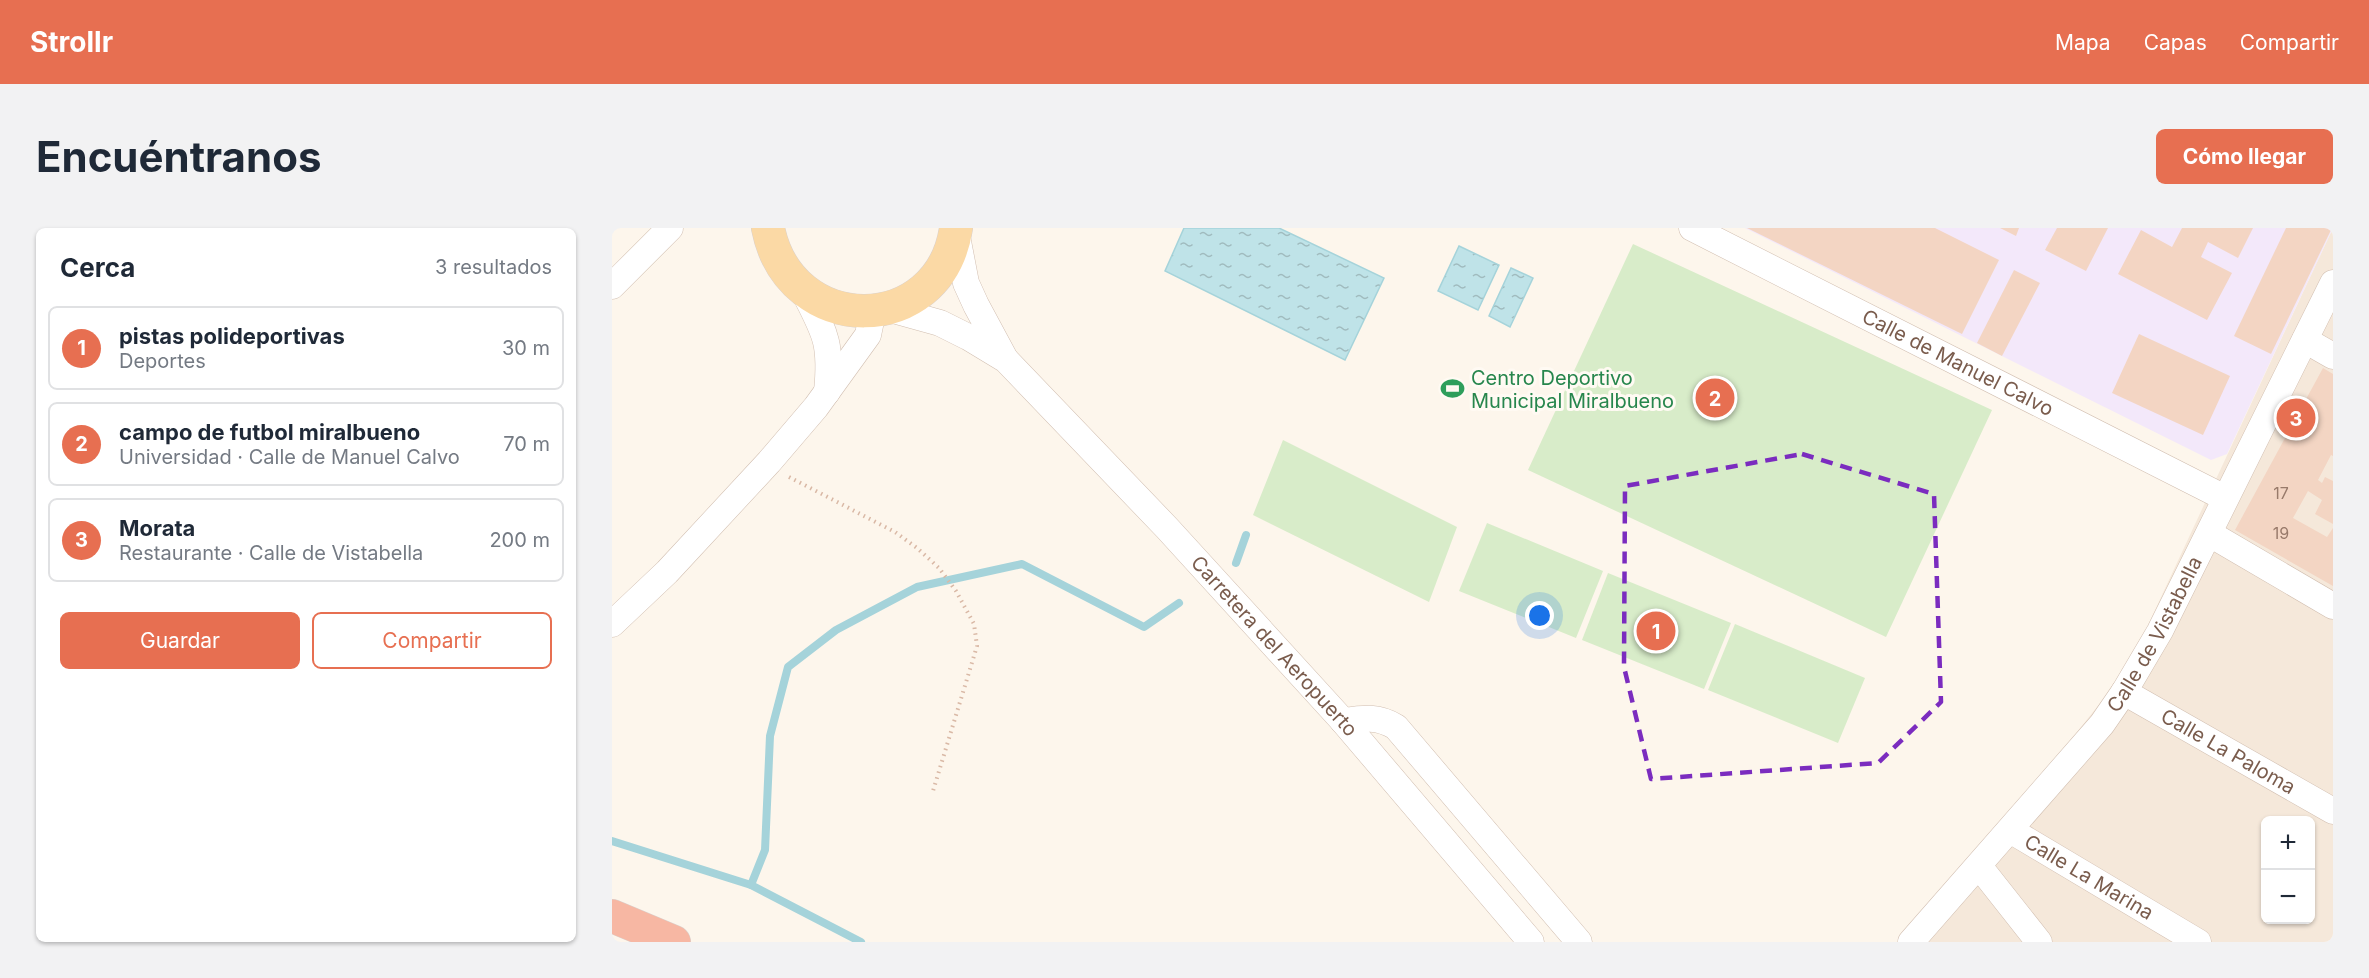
<!DOCTYPE html>
<html lang="es">
<head>
<meta charset="utf-8">
<style>
  :root { --surface:#fff; --page:#f2f2f3; --text:#1f2937; --muted:#747a83; --line:#e0e1e3; --accent:#e76f51 }
  body { margin:0; font-family:Inter,sans-serif; background:var(--page); color:var(--text) }
  .controls { position:absolute; right:18px; bottom:18px; display:grid; overflow:hidden; border-radius:9px; box-shadow:0 2px 4px #0004 }
  .controls button { width:54px; height:54px; display:grid; place-items:center; padding:0; border:0; border-bottom:2px solid var(--line); background:var(--surface); color:var(--text); font:30px sans-serif }
  .you { position:absolute; left:928px; top:388px; width:21px; height:21px; margin:-15px; border:4px solid #fff; border-radius:50%; background:#1a73e8; box-shadow:0 0 0 9px #1a73e833 }
  .badge { display:grid; place-items:center; width:39px; height:39px; border-radius:50%; background:var(--accent); color:#fff; font-size:20px; font-weight:700 }
  .pin { position:absolute; translate:-50% -50%; border:3px solid #fff; box-shadow:0 2px 6px #0006 }
  .list { margin:0; padding:0; list-style:none }
  h2 { display:flex; justify-content:space-between; align-items:center; height:78px; margin:0; padding:0 24px; font-size:26px }
  h2 small { font-size:20px; font-weight:400; color:var(--muted) }
  .list li { display:grid; grid-template-columns:39px 1fr auto; gap:18px; align-items:center; box-sizing:border-box; height:84px; margin:0 12px 12px; padding:0 12px; border:2px solid var(--line); border-radius:9px }
  .list b { display:block; font-size:22px; white-space:nowrap }
  .list p { margin:0; font-size:20px; white-space:nowrap; color:var(--muted) }
  .list em { font-size:20px; font-style:normal; color:var(--muted) }
  .actions { display:flex; gap:12px; padding:18px 24px }
  .actions a { flex:1; padding:14px 0; border:2px solid var(--accent); border-radius:9px; text-align:center; font-size:21px; color:var(--accent) }
  .actions .main { background:var(--accent); color:#fff }
  .map { position:relative; flex:none; width:1721px; height:714px; overflow:hidden; border-radius:9px }
  header { display:flex; align-items:center; gap:36px; box-sizing:border-box; height:84px; padding:0 30px; background:var(--accent); color:#fff }
  header strong { font-size:28px }
  nav { display:flex; gap:33px; margin-inline-start:auto; font-size:21px }
  .intro { display:flex; align-items:center; justify-content:space-between; box-sizing:border-box; height:144px; padding:0 36px }
  h1 { margin:0; font-size:42px }
  .button { padding:15px 27px; border-radius:9px; background:var(--accent); color:#fff; font-size:21px; font-weight:700 }
  main { display:flex; gap:36px; padding:0 36px }
  aside { flex:1; background:var(--surface); border-radius:9px; box-shadow:0 2px 4px #0004 }
  .map>svg:first-child { display:block }
</style>
</head>
<body>
<header>
<strong>Strollr</strong>
<nav><a>Mapa</a><a>Capas</a><a>Compartir</a></nav>
</header>
<div class="intro"><h1>Encuéntranos</h1><a class="button">Cómo llegar</a></div>
<main>
<aside>
<h2>Cerca<small>3 resultados</small></h2>
<ul class="list">
<li><span class="badge">1</span><div><b>pistas polideportivas</b><p>Deportes</p></div><em>30 m</em></li>
<li><span class="badge">2</span><div><b>campo de futbol miralbueno</b><p>Universidad · Calle de Manuel Calvo</p></div><em>70 m</em></li>
<li><span class="badge">3</span><div><b>Morata</b><p>Restaurante · Calle de Vistabella</p></div><em>200 m</em></li>
</ul>
<div class="actions"><a class="main">Guardar</a><a>Compartir</a></div>
</aside>
<div class="map">
<svg width="1721" height="714" viewBox="0 0 1721 714">
  <defs>
    <pattern id="water-ripples" width="26" height="14" patternUnits="userSpaceOnUse" patternTransform="scale(1.5)"><rect width="26" height="14" fill="#bfe3e8"/><path d="M2 4q2-2 4 0t4 0M15 11q2-2 4 0t4 0" fill="none" stroke="#a0bbbe"/></pattern>
  </defs>
  <rect width="100%" height="100%" fill="#fdf6ec"/>
  <path fill="#f5e8da" fill-rule="evenodd" d="M 1721,0 L 1721,714 L 1298,714 L 1516,440 ZM 1654,592 L 1698,592 L 1698,692 L 1654,692 Z"/>
  <polygon fill="#f3e8fa" points="1133,0 1721,0 1615,226 1599,232"/>
  <g fill="#d8ecc9">
    <polygon points="1021,16 1380,182 1274,409 916,242"/>
    <polygon points="671,212 845,299 817,374 641,287"/>
    <polygon points="875,295 991,343 964,410 847,363"/>
    <polygon points="996,345 1119,395 1092,461 970,412"/>
    <polygon points="1123,396 1253,450 1226,515 1096,462"/>
  </g>
  <g fill="url(#water-ripples)" stroke="#a5d3da" stroke-width="1.5">
    <polygon points="572,0 667,0 772,50 733,132 553,43"/>
    <polygon points="847,18 887,37 866,82 826,63"/>
    <polygon points="899,40 921,50 898,99 877,88"/>
  </g>
  <g fill="none" stroke-linecap="round" stroke-linejoin="round">
    <g stroke="#a5d3da" stroke-width="8">
      <polyline points="624,335 634,307"/>
      <polyline points="0,613 139,657 249,714"/>
      <polyline points="139,657 153,622 158,508 176,439 224,402 305,359 410,336 532,399 567,375"/>
    </g>
  </g>
  <g fill="#f3d5c3">
    <polygon points="1135,0 1323,0 1387,32 1350,106"/>
    <polygon points="1388,0 1407,0 1404,8"/>
    <polygon points="1445,0 1496,0 1474,43 1433,22"/>
    <polygon points="1570,0 1641,0 1626,30 1596,14 1589,29 1620,45 1595,92 1506,46 1529,2 1560,19"/>
    <polygon points="1674,0 1720,0 1659,126 1622,108"/>
    <polygon points="1402,42 1428,55 1390,128 1365,115"/>
    <polygon points="1527,106 1618,148 1591,207 1500,165"/>
    <polygon points="1711,140 1721,146 1721,228 1719,227 1706,252 1710,255 1713,249 1721,253 1721,296 1703,286 1710,272 1696,263 1681,290 1715,309 1721,300 1721,358 1623,302"/>
  </g>
  <g fill="none" stroke-linecap="round" stroke-linejoin="round">
    <defs>
      <g id="minor">
        <path id="s1" d="M 1080,0 L 1613,270"/>
        <polyline points="344,3 354,55 364,77 392,129"/>
        <polyline points="0,58 58,0"/>
        <path d="M 191,62 C 213,105 220,114 215,164"/>
        <path id="s2" d="M 274,80 L 328,95 L 356,109 L 394,132 L 555,300 L 731,493 L 919,714"/>
        <polyline points="1693,112 1721,128"/>
        <polyline points="1598,306 1721,378"/>
        <polyline points="0,396 55,344 157,234 204,179 256,107 261,83"/>
        <path id="s3" d="M 1512,464 L 1721,583"/>
        <path d="M 731,493 C 752,490 766,488 784,499 L 967,714"/>
        <path id="s4" d="M 1398,602 L 1586,714"/>
        <polyline points="1367,638 1427,714"/>
        <path id="s5" d="M 1299,714 L 1490,496 L 1512,464 L 1548,403 L 1721,55"/>
      </g>
      <path id="major" d="M 156,0 C 178,111 328,110 344,0"/>
      <polyline id="highway" points="0,688 62,714"/>
    </defs>
    <use href="#minor" stroke="#d1beb0" stroke-width="27"/>
    <use href="#major" stroke="#dad1cd" stroke-width="34"/>
    <use href="#highway" stroke="#dad1cd" stroke-width="34"/>
    <polyline stroke="#d9b8a5" stroke-width="4" stroke-dasharray="1.5 4.5" stroke-linecap="butt" points="177,249 283,304 305,320 327,340 344,363 362,396 365,418 321,563"/>
    <use href="#minor" stroke="#fff" stroke-width="26"/>
    <use href="#major" stroke="#fbd9a5" stroke-width="33"/>
    <use href="#highway" stroke="#f7b7a3" stroke-width="33"/>
  </g>
  <path fill="none" stroke="#7b2cbf" stroke-width="4.5" stroke-dasharray="12 8" stroke-linejoin="round" d="M 1190,226 L 1322,266 L 1329,474 L 1266,535 L 1039,551 L 1012,439 L 1013,258 Z"/>
  <defs>
    <symbol id="stadium-bare" viewBox="-9 -9 18 18"><path d="M0-5a6.5 5 0 1 0 0 10a6.5 5 0 1 0 0-10ZM-3.5-1.8h7v3.6h-7Z" fill="#2e9e5b" stroke="#fffaf3" stroke-width="2.5" paint-order="stroke"/></symbol>
  </defs>
  <g fill-rule="evenodd">
    <use href="#stadium-bare" x="824" y="144" width="33" height="33"/>
  </g>
  <g text-anchor="middle" stroke-width="6" stroke-linejoin="round" paint-order="stroke">
    <g font-size="16" fill="#987a6a">
      <text x="1669" y="271">17</text>
      <text x="1669" y="311">19</text>
    </g>
    <g font-size="20" fill="#7a5c4d" stroke="#fffaf3">
      <text dy="7" stroke="none"><textPath href="#s1" startOffset="298">Calle de Manuel Calvo</textPath></text>
      <text dy="7" stroke="none"><textPath href="#s5" startOffset="394">Calle de Vistabella</textPath></text>
      <text dy="7" stroke="none"><textPath href="#s2" startOffset="524">Carretera del Aeropuerto</textPath></text>
      <text dy="7" stroke="none"><textPath href="#s3" startOffset="120">Calle La Paloma</textPath></text>
      <text dy="7" stroke="none"><textPath href="#s4" startOffset="92">Calle La Marina</textPath></text>
    </g>
    <g font-size="20" fill="#27864d" stroke="#fffaf3" text-anchor="start">
      <text x="859" y="157">Centro Deportivo<tspan x="859" dy="23">Municipal Miralbueno</tspan></text>
    </g>
  </g>
</svg>
<div class="controls">
<button>+</button>
<button>−</button>
</div>
<div class="you"></div>
<div class="pin badge" style="left:1044px;top:403px">1</div>
<div class="pin badge" style="left:1103px;top:170px">2</div>
<div class="pin badge" style="left:1684px;top:190px">3</div>
</div>
</main>
</body>
</html>
